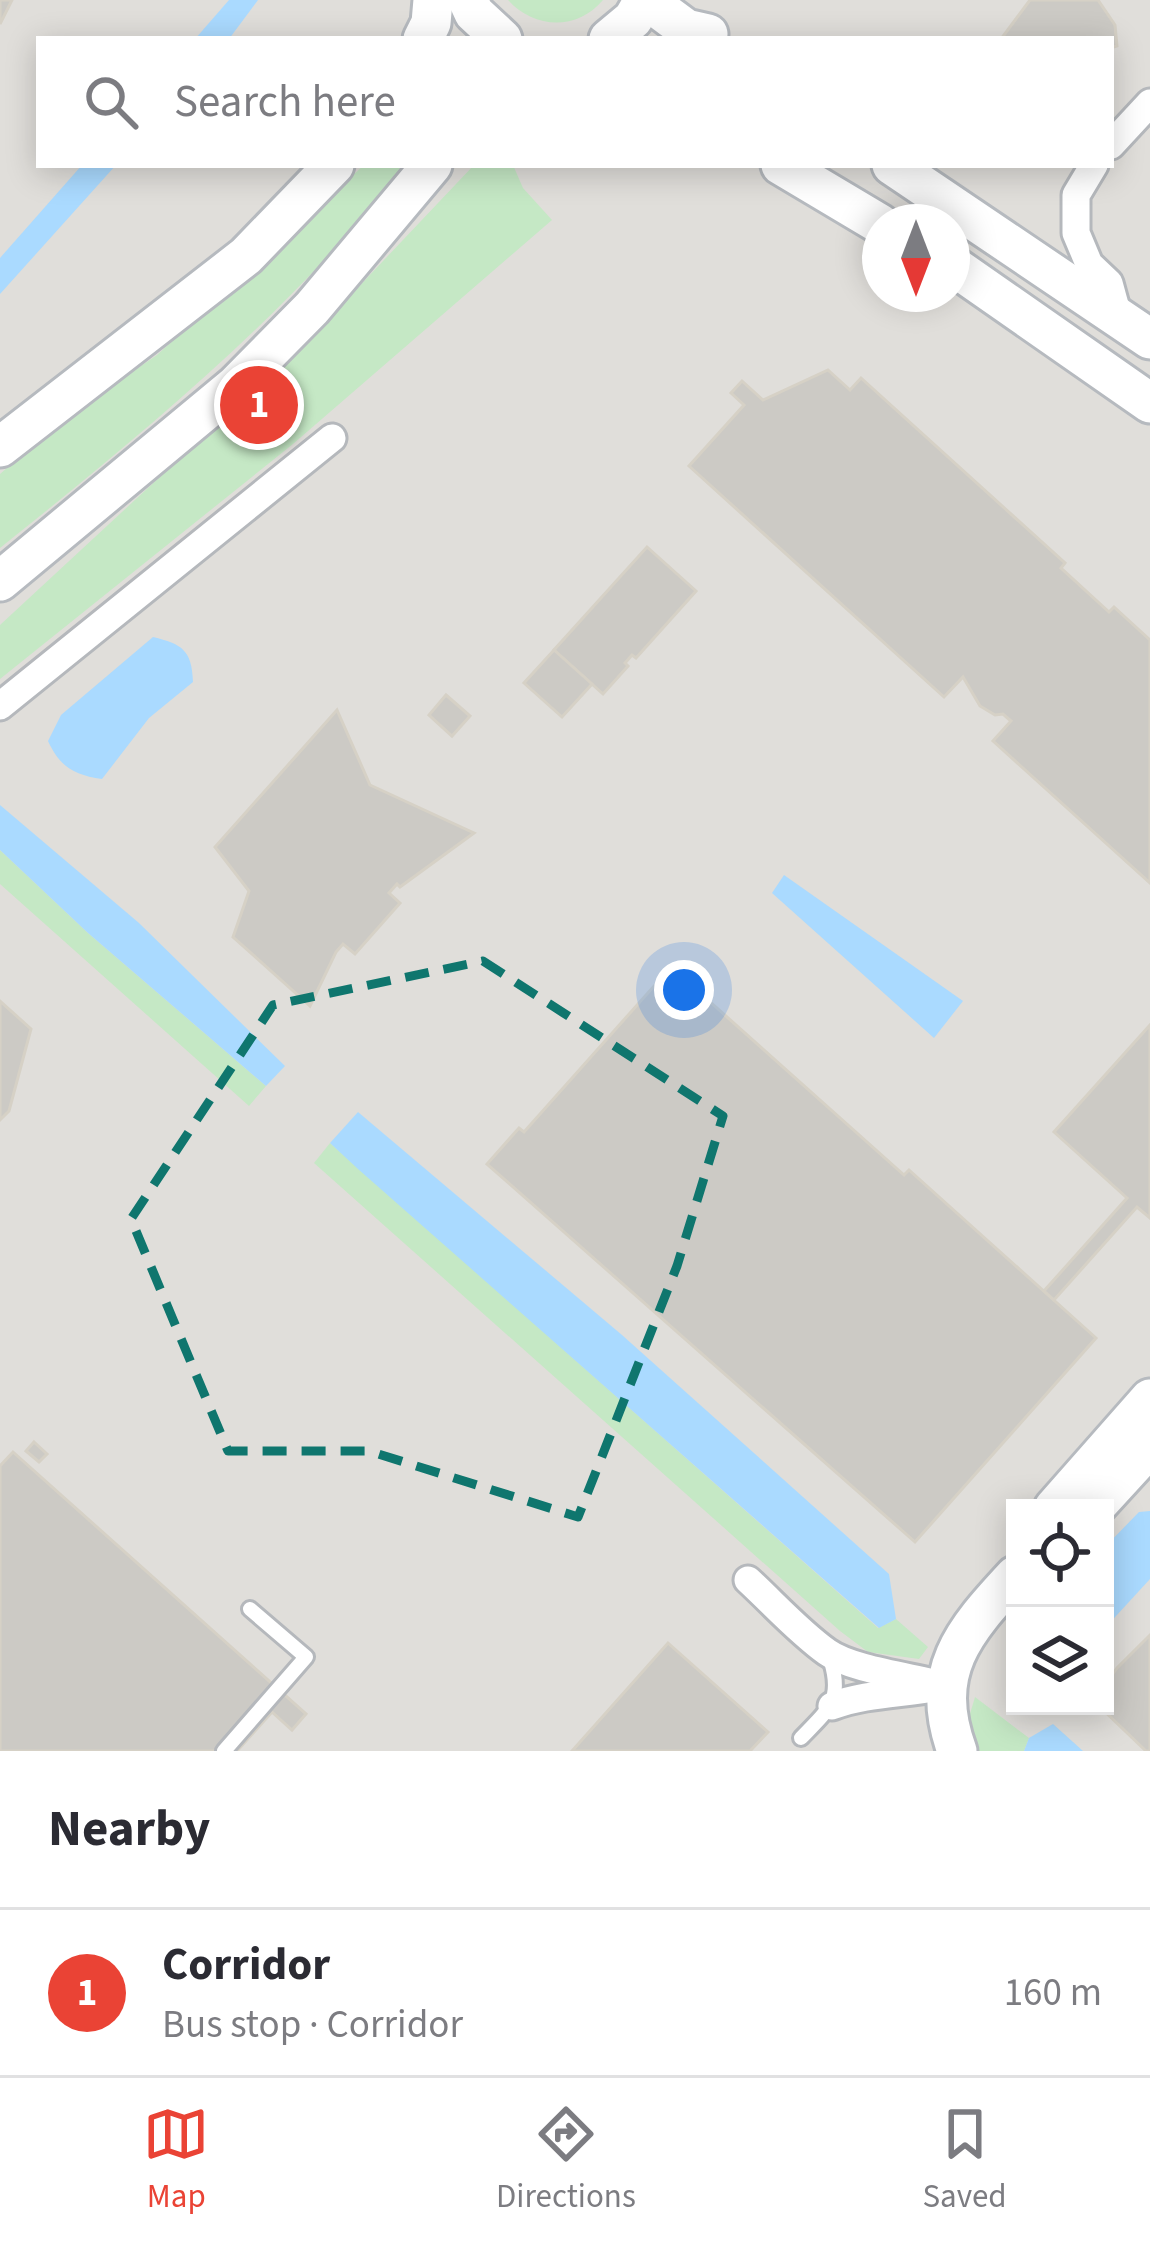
<!DOCTYPE html>
<html lang="en">
<head>
<meta charset="utf-8">
<style>
  :root { --surface:#fff; --page:#f2f2f3; --text:#2b2b33; --muted:#7c7c81; --line:#e1e1e2; --accent:#ea4335 }
  body { margin:0; font-family:"Source Sans 3",sans-serif; background:var(--page); color:var(--text) }
  .controls { position:absolute; right:36px; bottom:36px; display:grid; overflow:hidden; border-radius:0px; box-shadow:0 6px 30px #0003 }
  .controls button { width:108px; height:108px; display:grid; place-items:center; padding:0; border:0; border-bottom:3px solid var(--line); background:var(--surface); color:var(--text); font:60px sans-serif }
  .compass { position:absolute; left:862px; top:204px; width:108px; height:108px; border-radius:50%; background:var(--surface); box-shadow:0 6px 30px #0003; rotate:180deg }
  .you { position:absolute; left:684px; top:990px; width:42px; height:42px; margin:-30px; border:9px solid #fff; border-radius:50%; background:#1a73e8; box-shadow:0 0 0 18px #1a73e833 }
  .badge { display:grid; place-items:center; width:78px; height:78px; border-radius:50%; background:var(--accent); color:#fff; font-size:39px; font-weight:700 }
  .pin { position:absolute; translate:-50% -50%; border:6px solid #fff; box-shadow:0 3px 12px #0006 }
  .list { margin:0; padding:0; list-style:none }
  h2 { display:flex; justify-content:space-between; align-items:center; height:156px; margin:0; padding:0 48px; font-size:51px }
  h2 small { font-size:39px; font-weight:400; color:var(--muted) }
  .list li { display:grid; grid-template-columns:78px 1fr auto; gap:36px; align-items:center; box-sizing:border-box; height:168px; padding:0 48px; border-top:3px solid var(--line) }
  .list b { display:block; font-size:45px; white-space:nowrap }
  .list p { margin:0; font-size:39px; white-space:nowrap; color:var(--muted) }
  .list em { font-size:39px; font-style:normal; color:var(--muted) }
  .icon { flex:none; width:66px; height:66px; fill:none; stroke:currentColor; stroke-width:2; stroke-linecap:round; stroke-linejoin:round }
  .map { position:relative; flex:none; width:1150px; height:1751px; overflow:hidden }
  .search { position:absolute; background:var(--surface); box-shadow:0 6px 30px #0003; left:36px; right:36px; top:36px; height:132px; display:flex; align-items:center; gap:30px; box-sizing:border-box; padding:0 42px; border-radius:0px; color:var(--muted); font-size:45px }
  .sheet { height:324px; background:var(--surface) }
  nav { display:flex; justify-content:space-around; align-items:center; box-sizing:border-box; height:168px; border-top:3px solid var(--line); background:var(--surface); font-size:33px; color:var(--muted) }
  nav a { display:grid; justify-items:center; gap:6px }
  nav .on { color:var(--accent) }
  .map>svg:first-child { display:block }
</style>
</head>
<body>
<div class="map">
<svg width="1150" height="1751" viewBox="0 0 1150 1751">
  <rect width="100%" height="100%" fill="#f1efe8"/>
  <path fill="#e0deda" fill-rule="evenodd" d="M 0,0 L 1150,0 L 1150,1751 L 0,1751 ZM 39,39 L 1111,39 L 1111,165 L 39,165 ZM 880,222 L 952,222 L 952,294 L 880,294 ZM 1015,1508 L 1105,1508 L 1105,1706 L 1015,1706 Z"/>
  <g fill="#c5e8c5">
    <path d="M 508,0 L 603,0 C 577,31 534,29 508,0 Z"/>
    <path d="M 364,165 L 406,165 C 291,312 145,432 0,548 L 0,474 L 63,419 L 157,355 Z"/>
    <polygon points="474,165 513,165 523,188 552,220 293,444 0,679 0,625 312,336"/>
    <polygon points="0,850 88,933 266,1086 249,1106 0,884"/>
    <polygon points="330,1143 878,1628 896,1619 928,1647 919,1659 868,1652 840,1631 314,1163"/>
    <polygon points="975,1697 1029,1738 1024,1751 978,1751 969,1717"/>
  </g>
  <g fill="#aadaff">
    <polygon points="229,0 258,0 229,39 195,39"/>
    <polygon points="82,165 116,165 0,294 0,258"/>
    <path d="M 153,637 C 182,644 192,650 193,682 L 149,718 L 102,779 C 74,775 60,767 48,741 L 61,715 Z"/>
    <polygon points="0,805 139,923 285,1066 266,1086 88,933 0,850"/>
    <polygon points="784,875 963,1001 934,1038 772,893"/>
    <polygon points="358,1112 622,1335 889,1574 896,1619 879,1628 358,1169 330,1143"/>
    <polygon points="1150,1511 1150,1579 1105,1628 1105,1547 1139,1512"/>
    <polygon points="1053,1724 1083,1751 1024,1751 1029,1738"/>
  </g>
  <g fill="#cccac5" stroke="#d6d1c6" stroke-width="3">
    <polygon points="0,0 12,0 0,24"/>
    <polygon points="1030,0 1098,0 1115,25 1117,46 1111,48 1111,39 1001,39"/>
    <polygon points="828,370 850,390 861,378 1065,563 1061,568 1109,612 1114,607 1150,640 1150,883 993,741 1011,721 1003,714 995,715 980,706 963,677 944,697 689,466 744,405 731,393 742,381 763,400"/>
    <polygon points="647,547 696,591 636,658 632,655 625,663 628,666 603,694 554,650"/>
    <polygon points="554,650 592,684 562,717 524,683"/>
    <polygon points="446,695 470,716 452,736 429,715"/>
    <polygon points="337,710 370,785 474,833 400,887 397,884 389,893 400,903 355,954 343,944 336,952 310,1006 233,937 249,891 215,847"/>
    <polygon points="671,967 904,1175 909,1170 1096,1338 915,1542 487,1164 519,1128 524,1132"/>
    <polygon points="0,1001 31,1029 9,1111 0,1120"/>
    <polygon points="1150,1025 1150,1218 1137,1207 1054,1300 1044,1291 1127,1198 1054,1132"/>
    <polygon points="34,1442 47,1454 39,1462 26,1451"/>
    <polygon points="13,1452 306,1714 292,1730 272,1712 237,1751 0,1751 0,1466"/>
    <polygon points="1150,1635 1150,1751 1146,1751 1099,1706 1105,1706 1105,1685 1117,1668"/>
    <polygon points="668,1643 768,1732 750,1751 572,1751"/>
  </g>
  <g fill="none" stroke-linecap="round" stroke-linejoin="round">
    <defs>
      <g id="lane">
        <path d="M 801,1738 C 830,1708 844,1699 829,1655"/>
        <polyline points="224,1751 306,1657 250,1609"/>
      </g>
      <g id="street">
        <polyline points="1111,145 1150,103"/>
        <polyline points="1094,165 1076,195 1076,233 1089,264 1109,283 1118,316"/>
        <polyline points="0,706 332,438"/>
        <path d="M 748,1580 C 774,1604 799,1632 827,1652 C 852,1670 914,1677 946,1686"/>
        <path d="M 832,1706 C 866,1693 903,1694 939,1687"/>
      </g>
      <g id="secondary">
        <polyline points="468,0 474,13 502,39"/>
        <polyline points="647,0 686,29 708,34"/>
        <polyline points="423,39 431,23 433,0"/>
        <polyline points="609,39 633,19 644,0"/>
        <polyline points="781,165 880,224"/>
        <polyline points="892,165 1150,339"/>
        <polyline points="952,265 1150,403"/>
        <polyline points="0,447 246,256 334,165"/>
        <polyline points="0,581 236,385 312,308 432,165"/>
        <polyline points="1054,1508 1150,1399"/>
        <polyline points="1094,1508 1150,1447"/>
        <path d="M 957,1751 C 928,1672 963,1632 1015,1576"/>
      </g>
    </defs>
    <use href="#lane" stroke="#b5b8bc" stroke-width="20"/>
    <use href="#street" stroke="#b5b8bc" stroke-width="33"/>
    <use href="#secondary" stroke="#b6babf" stroke-width="45"/>
    <use href="#lane" stroke="#fff" stroke-width="14"/>
    <use href="#street" stroke="#fff" stroke-width="27"/>
    <use href="#secondary" stroke="#fff" stroke-width="39"/>
  </g>
  <path fill="none" stroke="#0f766e" stroke-width="9" stroke-dasharray="24 15" stroke-linejoin="round" d="M 483,961 L 723,1116 L 677,1266 L 578,1517 L 369,1451 L 228,1451 L 131,1219 L 273,1005 Z"/>
</svg>
<div class="controls">
<button><svg class="icon" aria-label="locate" viewBox="0 0 24 24"><circle cx="12" cy="12" r="6"/><path d="M12 2v4M12 18v4M2 12h4M18 12h4"/></svg></button>
<button><svg class="icon" aria-label="layers" viewBox="0 0 24 24"><path d="M12 4l9 5-9 5-9-5zM3 14l9 5 9-5"/></svg></button>
</div>
<svg class="compass" viewBox="-18 -18 36 36"><path d="M0-13l5 13h-10z" fill="#e53935"/><path d="M0 13l5-13h-10z" fill="#7c7c81"/></svg>
<div class="you"></div>
<div class="pin badge" style="left:259px;top:405px">1</div>
<div class="search"><svg class="icon" aria-label="search" viewBox="0 0 24 24"><circle cx="10" cy="10" r="6"/><path d="M15 15l6 6"/></svg>Search here</div>
</div>
<section class="sheet">
<h2>Nearby<small></small></h2>
<ul class="list">
<li><span class="badge">1</span><div><b>Corridor</b><p>Bus stop · Corridor</p></div><em>160 m</em></li>
</ul>
</section>
<nav>
<a class="on"><svg class="icon" aria-label="map" viewBox="0 0 24 24"><path d="M3 6l6-2 6 2 6-2v14l-6 2-6-2-6 2zM9 4v14M15 6v14"/></svg>Map</a>
<a><svg class="icon" aria-label="directions" viewBox="0 0 24 24"><path d="M12 3l9 9-9 9-9-9zM9 14v-3h6M13 9l2 2-2 2"/></svg>Directions</a>
<a><svg class="icon" aria-label="saved" viewBox="0 0 24 24"><path d="M7 4h10v16l-5-4-5 4z"/></svg>Saved</a>
</nav>
</body>
</html>
